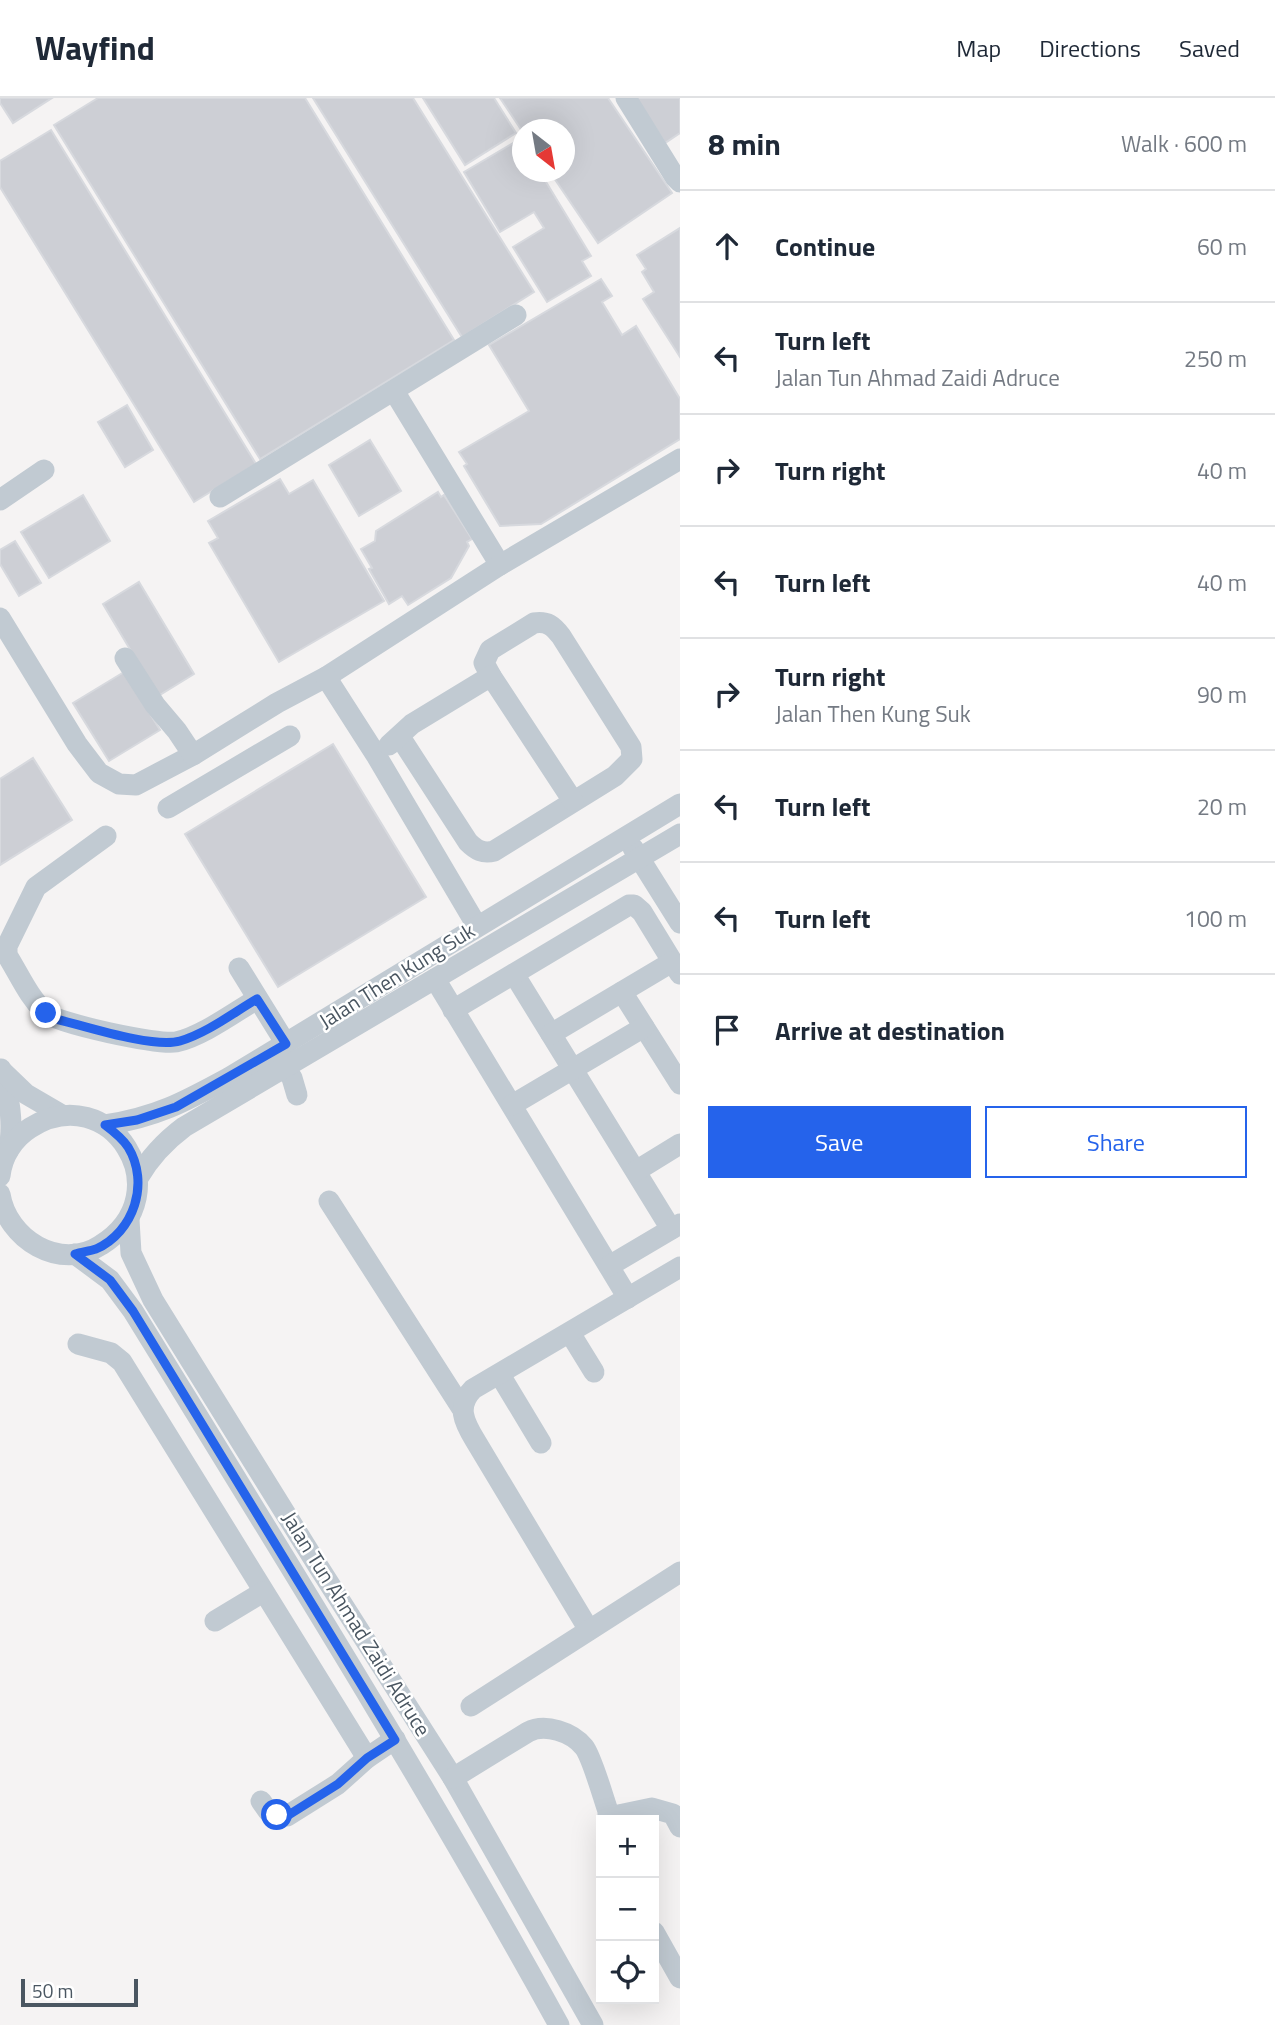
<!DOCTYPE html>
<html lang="en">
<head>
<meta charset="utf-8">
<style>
  :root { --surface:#fff; --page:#f6f6f7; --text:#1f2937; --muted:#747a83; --line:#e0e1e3; --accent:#2563eb }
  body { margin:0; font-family:"Titillium Web",sans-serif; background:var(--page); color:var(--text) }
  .controls { position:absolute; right:21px; bottom:21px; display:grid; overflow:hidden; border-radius:0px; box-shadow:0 7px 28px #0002 }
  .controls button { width:63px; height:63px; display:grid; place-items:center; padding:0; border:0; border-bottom:2px solid var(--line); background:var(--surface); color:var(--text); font:35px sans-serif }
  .compass { position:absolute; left:512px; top:21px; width:63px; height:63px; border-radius:50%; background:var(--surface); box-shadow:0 7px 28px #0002; rotate:149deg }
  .scale { position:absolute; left:21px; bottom:18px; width:117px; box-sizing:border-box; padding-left:7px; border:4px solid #4a5661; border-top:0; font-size:19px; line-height:24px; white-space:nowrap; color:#4a5661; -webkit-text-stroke:5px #fff; paint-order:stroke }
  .stop { position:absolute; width:21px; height:21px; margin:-16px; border:5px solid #2563eb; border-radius:50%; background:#fff }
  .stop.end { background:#2563eb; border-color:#fff; box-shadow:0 2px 7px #0008 }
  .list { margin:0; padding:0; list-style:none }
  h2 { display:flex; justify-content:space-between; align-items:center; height:91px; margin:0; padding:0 28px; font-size:30px }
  h2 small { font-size:23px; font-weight:400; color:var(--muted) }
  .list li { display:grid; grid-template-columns:46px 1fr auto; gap:21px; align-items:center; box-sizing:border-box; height:112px; padding:0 28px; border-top:2px solid var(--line) }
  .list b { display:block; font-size:26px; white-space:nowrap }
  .list p { margin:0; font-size:23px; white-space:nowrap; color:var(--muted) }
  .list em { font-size:23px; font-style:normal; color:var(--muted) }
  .actions { display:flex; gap:14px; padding:21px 28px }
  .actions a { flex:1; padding:16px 0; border:2px solid var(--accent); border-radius:0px; text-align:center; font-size:24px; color:var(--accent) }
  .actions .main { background:var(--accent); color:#fff }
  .icon { flex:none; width:38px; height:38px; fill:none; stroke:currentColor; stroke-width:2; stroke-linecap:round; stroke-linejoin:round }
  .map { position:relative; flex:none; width:680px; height:1927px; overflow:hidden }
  header { display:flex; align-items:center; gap:42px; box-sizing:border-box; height:98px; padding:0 35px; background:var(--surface); border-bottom:2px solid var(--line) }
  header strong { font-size:33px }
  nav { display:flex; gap:38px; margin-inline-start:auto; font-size:24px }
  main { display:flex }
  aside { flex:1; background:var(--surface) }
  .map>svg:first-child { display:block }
</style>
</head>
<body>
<header>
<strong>Wayfind</strong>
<nav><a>Map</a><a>Directions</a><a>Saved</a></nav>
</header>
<main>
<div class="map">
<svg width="680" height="1927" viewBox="0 0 680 1927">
  <rect width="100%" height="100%" fill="#f5f3f3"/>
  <g fill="#cdcfd5" stroke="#d7d9de" stroke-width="2">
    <polygon points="0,0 52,0 13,25 0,5"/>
    <polygon points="98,0 305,0 454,242 260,361 54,27"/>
    <polygon points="313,0 413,0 534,194 462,239"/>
    <polygon points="423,0 494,0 516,35 465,67"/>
    <polygon points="500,0 608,0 672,95 598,145 550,74 564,74 564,32 522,33"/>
    <polygon points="636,0 680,0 680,35 665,45"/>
    <polygon points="51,32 256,366 194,404 0,89 0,63"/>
    <polygon points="520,41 522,45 522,74 540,74 591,158 582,163 591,178 547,204 513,149 544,130 534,114 500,134 464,74"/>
    <polygon points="680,130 680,259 643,201 654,194 642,174 646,171 637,157"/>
    <polygon points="601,181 612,198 602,204 622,237 636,228 680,301 680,341 541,426 500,428 464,368 467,366 459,354 529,313 489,247"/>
    <polygon points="127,307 153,352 125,369 98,324"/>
    <polygon points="370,342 401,393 359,418 329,367"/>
    <polygon points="280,381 289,396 313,382 384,503 279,564 209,445 218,440 208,423"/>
    <polygon points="438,394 441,399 444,397 472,441 467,444 469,448 451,480 408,507 402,498 389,506 369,471 372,470 361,451 375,443 376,433"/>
    <polygon points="83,397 110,443 49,480 21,434"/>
    <polygon points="15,443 41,485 19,498 0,466 0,452"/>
    <polygon points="139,484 194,576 158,598 103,506"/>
    <polygon points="124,574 160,632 109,663 73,605"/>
    <polygon points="333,646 426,799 278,889 185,736"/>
    <polygon points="33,660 72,722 0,767 0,681"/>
  </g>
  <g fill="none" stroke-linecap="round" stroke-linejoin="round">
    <g stroke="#c1cad2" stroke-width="21">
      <polyline points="626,0 675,79 680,84"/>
      <polyline points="394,293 500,467"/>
      <polyline points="220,399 516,217"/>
      <polyline points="0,402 44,372"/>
      <polyline points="0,520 77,646 99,675 119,686 136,687 193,657 277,605 326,579 500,467 680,361"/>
      <polyline points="125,560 155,607 177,633 193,657"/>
      <polyline points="326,579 376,657 477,828"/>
      <path d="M 400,639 L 468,744 C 476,752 483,756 494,753 L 615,678 L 632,661 L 631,649 L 561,538 C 553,528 548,523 534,525 L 490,552 L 484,565 L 491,578"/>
      <polyline points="389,647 412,626 491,578 573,703"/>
      <polyline points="168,710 290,638"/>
      <path d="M 106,738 L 36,789 L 7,848 L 7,857 C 19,876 29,900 46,915 C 59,926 158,947 176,944 C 201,939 235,914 257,901"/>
      <polyline points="633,750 680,825"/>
      <polyline points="239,870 286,946"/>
      <polyline points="514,876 671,1131"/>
      <polyline points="435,881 628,1200"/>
      <polyline points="622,894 680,986"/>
      <polyline points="453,912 629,807 634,807 642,814 680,876"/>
      <polyline points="551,936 672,864"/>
      <polyline points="285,970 292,980 297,997"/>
      <path d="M 1,971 C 9,999 14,1023 9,1051"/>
      <polyline points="1,972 26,996 62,1017"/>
      <polyline points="512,1007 644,929"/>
      <path d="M 105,1027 C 157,1019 184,1004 230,979 L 680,706"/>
      <polyline points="636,1073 680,1046"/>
      <path d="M 0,1078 C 2,1058 14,1040 30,1030 C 110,979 184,1095 101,1147 C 60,1174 7,1141 0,1096"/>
      <path d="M 138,1080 C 150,1059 164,1044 184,1029 L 680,736"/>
      <polyline points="329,1103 461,1309"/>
      <polyline points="129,1122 131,1155 153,1202 318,1468 453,1680 593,1927"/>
      <path d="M 75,1156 L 110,1182 L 133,1213 C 278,1449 425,1684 559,1927"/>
      <polyline points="609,1168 680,1126"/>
      <polyline points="570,1235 594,1274"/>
      <polyline points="78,1246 111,1255 122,1264 367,1660"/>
      <polyline points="500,1277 541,1345"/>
      <polyline points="215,1523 263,1494"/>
      <path d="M 589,1532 L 475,1342 C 464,1324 456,1308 473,1291 L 680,1169"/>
      <polyline points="471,1608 680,1474"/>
      <path d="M 453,1680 L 528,1634 C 545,1625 572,1634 584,1649 C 592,1659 603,1699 608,1713 L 608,1722"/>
      <polyline points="261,1703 268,1713 277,1717 287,1718 338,1686 367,1660 395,1641"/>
      <polyline points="609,1719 652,1710 673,1716 680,1729"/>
      <polyline points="654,1834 680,1880"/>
    </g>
  </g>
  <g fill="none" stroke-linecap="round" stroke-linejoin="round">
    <path stroke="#2563eb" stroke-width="9" d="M 46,915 L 52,920 C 82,927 153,951 180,943 C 207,935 233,915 257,901 L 286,946 L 176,1009 L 137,1022 L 105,1027 C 113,1033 122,1040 128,1049 C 150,1085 134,1134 96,1151 C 90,1153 82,1154 75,1156 L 110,1182 L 133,1213 L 395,1642 L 367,1660 L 338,1686 L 287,1718 L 277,1717"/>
  </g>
  <g text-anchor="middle" stroke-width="5" stroke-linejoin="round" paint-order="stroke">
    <g font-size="21" fill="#4a5661" stroke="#fff">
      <text transform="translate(397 878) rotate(-32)" y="7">Jalan Then Kung Suk</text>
      <text transform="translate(356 1526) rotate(58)" y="7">Jalan Tun Ahmad Zaidi Adruce</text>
    </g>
  </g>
</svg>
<div class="controls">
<button>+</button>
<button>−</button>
<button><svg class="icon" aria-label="locate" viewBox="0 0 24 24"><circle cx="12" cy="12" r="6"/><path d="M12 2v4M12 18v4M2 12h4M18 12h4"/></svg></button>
</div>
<svg class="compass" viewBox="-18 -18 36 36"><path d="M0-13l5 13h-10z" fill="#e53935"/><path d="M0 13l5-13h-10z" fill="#747a83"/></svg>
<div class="scale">50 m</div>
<div class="stop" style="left:277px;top:1717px"></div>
<div class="stop end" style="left:46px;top:915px"></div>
</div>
<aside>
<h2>8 min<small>Walk · 600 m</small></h2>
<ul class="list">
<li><svg class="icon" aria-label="ahead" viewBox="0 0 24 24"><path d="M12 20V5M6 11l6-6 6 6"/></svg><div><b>Continue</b></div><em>60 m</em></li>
<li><svg class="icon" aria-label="left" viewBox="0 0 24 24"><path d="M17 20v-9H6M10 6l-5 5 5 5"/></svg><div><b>Turn left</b><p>Jalan Tun Ahmad Zaidi Adruce</p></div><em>250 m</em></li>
<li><svg class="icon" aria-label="right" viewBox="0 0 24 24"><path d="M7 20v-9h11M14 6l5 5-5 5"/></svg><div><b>Turn right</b></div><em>40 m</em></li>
<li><svg class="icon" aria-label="left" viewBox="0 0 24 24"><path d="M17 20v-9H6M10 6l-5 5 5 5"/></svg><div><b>Turn left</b></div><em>40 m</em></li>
<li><svg class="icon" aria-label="right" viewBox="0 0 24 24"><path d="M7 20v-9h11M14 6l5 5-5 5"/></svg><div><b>Turn right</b><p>Jalan Then Kung Suk</p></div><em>90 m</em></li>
<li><svg class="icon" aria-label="left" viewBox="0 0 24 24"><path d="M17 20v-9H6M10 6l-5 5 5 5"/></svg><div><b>Turn left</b></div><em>20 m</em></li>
<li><svg class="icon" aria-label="left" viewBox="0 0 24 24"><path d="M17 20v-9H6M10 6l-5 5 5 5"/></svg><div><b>Turn left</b></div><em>100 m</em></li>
<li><svg class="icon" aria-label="arrive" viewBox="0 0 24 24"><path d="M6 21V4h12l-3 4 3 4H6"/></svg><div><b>Arrive at destination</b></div></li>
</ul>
<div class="actions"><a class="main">Save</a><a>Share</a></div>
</aside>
</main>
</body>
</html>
